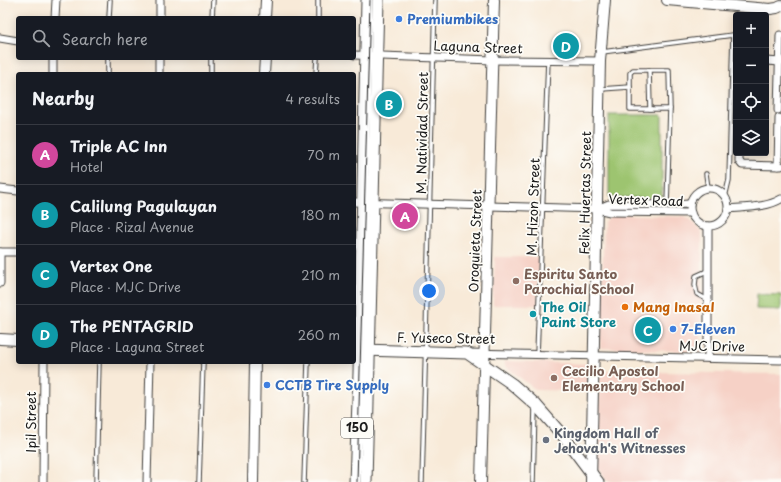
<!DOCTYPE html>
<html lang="en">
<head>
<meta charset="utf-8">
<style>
  :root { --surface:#171b24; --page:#242831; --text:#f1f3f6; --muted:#9ea1a6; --line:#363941; --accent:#ea580c }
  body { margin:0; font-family:"Playpen Sans",sans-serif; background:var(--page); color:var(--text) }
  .controls { position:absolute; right:12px; top:12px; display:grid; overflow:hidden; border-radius:4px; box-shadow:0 2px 10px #0003 }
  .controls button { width:36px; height:36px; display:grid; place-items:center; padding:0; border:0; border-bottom:1px solid var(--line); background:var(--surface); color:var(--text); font:20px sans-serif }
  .you { position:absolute; left:429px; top:291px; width:14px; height:14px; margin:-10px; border:3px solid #fff; border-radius:50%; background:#1a73e8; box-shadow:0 0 0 6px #1a73e833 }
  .badge { display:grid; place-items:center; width:26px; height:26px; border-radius:50%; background:var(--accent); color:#fff; font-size:13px; font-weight:700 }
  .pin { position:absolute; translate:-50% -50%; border:2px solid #fff; box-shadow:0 1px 4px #0006 }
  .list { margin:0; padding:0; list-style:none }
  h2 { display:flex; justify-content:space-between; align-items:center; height:52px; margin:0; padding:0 16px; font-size:17px }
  h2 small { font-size:13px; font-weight:400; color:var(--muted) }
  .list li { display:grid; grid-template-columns:26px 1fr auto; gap:12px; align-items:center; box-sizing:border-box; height:60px; padding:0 16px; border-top:1px solid var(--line) }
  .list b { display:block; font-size:15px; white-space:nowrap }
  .list p { margin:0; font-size:13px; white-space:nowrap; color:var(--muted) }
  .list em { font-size:13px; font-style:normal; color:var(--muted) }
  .icon { flex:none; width:22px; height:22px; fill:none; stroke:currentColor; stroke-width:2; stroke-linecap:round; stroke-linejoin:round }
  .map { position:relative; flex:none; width:781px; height:482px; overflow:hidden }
  .search { position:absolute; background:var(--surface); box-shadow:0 2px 10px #0003; left:16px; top:16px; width:340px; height:44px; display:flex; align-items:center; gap:10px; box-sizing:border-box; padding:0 14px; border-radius:4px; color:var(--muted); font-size:15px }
  .panel { position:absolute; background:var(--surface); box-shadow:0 2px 10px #0003; left:16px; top:72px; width:340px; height:292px; border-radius:4px }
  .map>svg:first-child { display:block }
</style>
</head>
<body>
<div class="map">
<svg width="781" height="482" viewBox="0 0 781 482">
  <rect width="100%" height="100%" fill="#fdfcf7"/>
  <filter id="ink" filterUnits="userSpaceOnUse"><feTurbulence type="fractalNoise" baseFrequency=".025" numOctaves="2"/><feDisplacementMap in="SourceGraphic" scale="8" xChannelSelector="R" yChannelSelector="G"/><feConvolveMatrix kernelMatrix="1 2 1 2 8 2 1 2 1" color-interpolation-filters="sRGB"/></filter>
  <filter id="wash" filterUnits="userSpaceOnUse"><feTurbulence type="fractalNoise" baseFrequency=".012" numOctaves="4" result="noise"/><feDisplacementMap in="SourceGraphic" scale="16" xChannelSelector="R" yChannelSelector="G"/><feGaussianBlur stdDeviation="0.9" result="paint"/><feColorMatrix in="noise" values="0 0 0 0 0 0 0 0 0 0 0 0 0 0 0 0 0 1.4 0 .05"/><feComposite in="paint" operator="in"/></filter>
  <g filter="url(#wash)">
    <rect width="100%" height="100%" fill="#f8ead8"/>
    <g fill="#f6d1c6">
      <polygon points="617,214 683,217 690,220 700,230 702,234 701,352 600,348 604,222 609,217"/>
      <polygon points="495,257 539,257 538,305 493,305"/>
      <polygon points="505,361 588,364 588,391 536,390 505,366"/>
      <polygon points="600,371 781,374 781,482 608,482 598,468"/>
    </g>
    <g fill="#9dc470" stroke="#5c7046">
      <polygon points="609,115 662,115 662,198 609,197"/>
      <polygon points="757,294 781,295 781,310 756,309"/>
    </g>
  </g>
  <g filter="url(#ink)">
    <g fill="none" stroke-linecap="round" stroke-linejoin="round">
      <defs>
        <g id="lane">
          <polyline points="109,18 110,0"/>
          <polyline points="212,18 213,0"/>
          <polyline points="318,18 318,0"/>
          <polyline points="602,52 733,35 729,180 725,197"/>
          <polygon points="633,70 669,70 670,109 630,109 630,73"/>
          <polyline points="649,70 650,109"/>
          <polyline points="108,74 108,58"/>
          <polyline points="211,74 211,58"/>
          <polyline points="316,74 317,58"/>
          <polyline points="601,89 630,87"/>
          <polyline points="706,174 708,188"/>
          <polyline points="667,205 670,109"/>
          <polyline points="707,271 696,276 695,285 697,294 708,300"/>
          <polyline points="537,355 548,60"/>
          <polyline points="96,482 99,362"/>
          <polyline points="199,482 203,362"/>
          <polyline points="304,482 308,362"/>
          <polyline points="422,482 435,0"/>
          <polyline points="533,482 535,408"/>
        </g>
        <g id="street">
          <polyline points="55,18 56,0"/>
          <polyline points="160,18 160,0"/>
          <polyline points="0,38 18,41"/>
          <polyline points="354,55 493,60 600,61"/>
          <polyline points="766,61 781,62"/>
          <polyline points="53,74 53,58"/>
          <polyline points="159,74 159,58"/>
          <polyline points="778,110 780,35"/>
          <polyline points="739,153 739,161 742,165 781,166"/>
          <polyline points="778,166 779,118"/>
          <circle cx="709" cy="207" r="19"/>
          <polyline points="0,189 18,191"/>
          <polyline points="354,202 597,209 610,212 691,213"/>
          <polyline points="597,209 609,204 667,205 690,204"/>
          <path d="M 728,209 C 745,207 766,208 781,199"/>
          <polyline points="0,252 18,252"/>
          <polyline points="0,283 0,252"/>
          <polyline points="467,353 781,360"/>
          <polyline points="708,358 708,226"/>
          <polyline points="43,482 44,362"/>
          <polyline points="147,482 150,362"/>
        </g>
        <g id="secondary">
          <polyline points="667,0 770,9 777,8 781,6"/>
          <polyline points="265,18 266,0"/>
          <polyline points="264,74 265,58"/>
          <polyline points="0,339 18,340"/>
          <polyline points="253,482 255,362"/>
          <polyline points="481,482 494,0"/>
          <polyline points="591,482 600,61 605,0"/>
        </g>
        <g id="primary">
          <polyline points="362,350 467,353 512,384 536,405 564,437 598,482"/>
          <polyline points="355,482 359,373 367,0"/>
          <polyline points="366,482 378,0"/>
        </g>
      </defs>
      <use href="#lane" stroke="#3d3b38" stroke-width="5.5"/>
      <use href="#street" stroke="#3d3b38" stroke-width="9"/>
      <use href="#secondary" stroke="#3d3b38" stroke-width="12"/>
      <use href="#primary" stroke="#3d3b38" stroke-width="13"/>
      <use href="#lane" stroke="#fff" stroke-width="3.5"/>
      <use href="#street" stroke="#fff" stroke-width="7"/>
      <use href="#secondary" stroke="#fff" stroke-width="10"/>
      <use href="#primary" stroke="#fff" stroke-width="11"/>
      <polyline stroke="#1c1c1c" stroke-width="1" points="357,482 370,0"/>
    </g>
  </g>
  <g fill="#3f7fe0" stroke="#fdfcf7" stroke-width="1.5">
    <circle cx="399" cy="19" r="4"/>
    <circle cx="673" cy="329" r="4"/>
    <circle cx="267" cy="385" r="4"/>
  </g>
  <g fill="#8d6e63" stroke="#fdfcf7" stroke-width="1.5">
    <circle cx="516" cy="281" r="4"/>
    <circle cx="554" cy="378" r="4"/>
  </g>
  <circle fill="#e8710a" stroke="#fdfcf7" stroke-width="1.5" cx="625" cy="307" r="4"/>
  <circle fill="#0f9aa8" stroke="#fdfcf7" stroke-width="1.5" cx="533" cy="314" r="4"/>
  <circle fill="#6b7280" stroke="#fdfcf7" stroke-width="1.5" cx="546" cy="440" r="4"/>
  <g text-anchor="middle" stroke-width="3.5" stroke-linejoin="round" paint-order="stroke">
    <rect fill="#fdfcf7" stroke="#605f5e" stroke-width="1" x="341" y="418" width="32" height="20" rx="3"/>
    <g font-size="12" font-weight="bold" fill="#1c1c1c">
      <text x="357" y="432">150</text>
    </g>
    <g font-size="13" font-weight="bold" fill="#366cbe" stroke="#fdfcf7" text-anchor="start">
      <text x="407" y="24">Premiumbikes</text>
      <text x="681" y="334">7-Eleven</text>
      <text x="275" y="390">CCTB Tire Supply</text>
    </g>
    <g font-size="13" fill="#1c1c1c" stroke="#fdfcf7">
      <text transform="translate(478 47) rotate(2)" y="5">Laguna Street</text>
      <text transform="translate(422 133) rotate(-89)" y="5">M. Natividad Street</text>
      <text transform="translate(585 193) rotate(-89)" y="5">Felix Huertas Street</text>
      <text transform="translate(646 200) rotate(2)" y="5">Vertex Road</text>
      <text transform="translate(533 207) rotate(-88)" y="5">M. Hizon Street</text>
      <text transform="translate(475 241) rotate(-88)" y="5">Oroquieta Street</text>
      <text transform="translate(446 338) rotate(1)" y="5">F. Yuseco Street</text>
      <text transform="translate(712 346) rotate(1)" y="5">MJC Drive</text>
      <text transform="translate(31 422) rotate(-90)" y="5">Ipil Street</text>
    </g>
    <g font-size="13" font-weight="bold" fill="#785e54" stroke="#fdfcf7" text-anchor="start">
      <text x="524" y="279">Espiritu Santo<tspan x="524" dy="15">Parochial School</tspan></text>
      <text x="562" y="376">Cecilio Apostol<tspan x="562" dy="15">Elementary School</tspan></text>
    </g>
    <g font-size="13" font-weight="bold" fill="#0d838f" stroke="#fdfcf7" text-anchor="start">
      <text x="541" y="312">The Oil<tspan x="541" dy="15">Paint Store</tspan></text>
    </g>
    <g font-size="13" font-weight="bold" fill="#c56008" stroke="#fdfcf7" text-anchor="start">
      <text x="633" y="312">Mang Inasal</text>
    </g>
    <g font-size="13" font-weight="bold" fill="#5b616d" stroke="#fdfcf7" text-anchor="start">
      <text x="554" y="438">Kingdom Hall of<tspan x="554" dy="15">Jehovah's Witnesses</tspan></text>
    </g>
  </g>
</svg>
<div class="controls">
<button>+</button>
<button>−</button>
<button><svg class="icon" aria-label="locate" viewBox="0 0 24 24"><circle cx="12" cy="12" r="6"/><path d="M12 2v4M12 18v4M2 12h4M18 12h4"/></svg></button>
<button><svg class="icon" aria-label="layers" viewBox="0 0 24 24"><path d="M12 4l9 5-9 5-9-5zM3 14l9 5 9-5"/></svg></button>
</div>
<div class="you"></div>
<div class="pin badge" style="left:405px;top:216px;background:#d1479c">A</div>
<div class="pin badge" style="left:389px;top:104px;background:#0f9aa8">B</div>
<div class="pin badge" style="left:648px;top:330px;background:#0f9aa8">C</div>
<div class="pin badge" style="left:566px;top:46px;background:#0f9aa8">D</div>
<div class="search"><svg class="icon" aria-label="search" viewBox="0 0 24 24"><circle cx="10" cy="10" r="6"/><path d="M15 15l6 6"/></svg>Search here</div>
<section class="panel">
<h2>Nearby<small>4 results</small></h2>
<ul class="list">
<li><span class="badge" style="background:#d1479c">A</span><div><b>Triple AC Inn</b><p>Hotel</p></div><em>70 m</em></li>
<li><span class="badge" style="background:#0f9aa8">B</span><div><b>Calilung Pagulayan</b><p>Place · Rizal Avenue</p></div><em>180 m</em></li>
<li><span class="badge" style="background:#0f9aa8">C</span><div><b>Vertex One</b><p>Place · MJC Drive</p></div><em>210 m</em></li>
<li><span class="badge" style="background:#0f9aa8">D</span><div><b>The PENTAGRID</b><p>Place · Laguna Street</p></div><em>260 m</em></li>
</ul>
</section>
</div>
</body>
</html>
